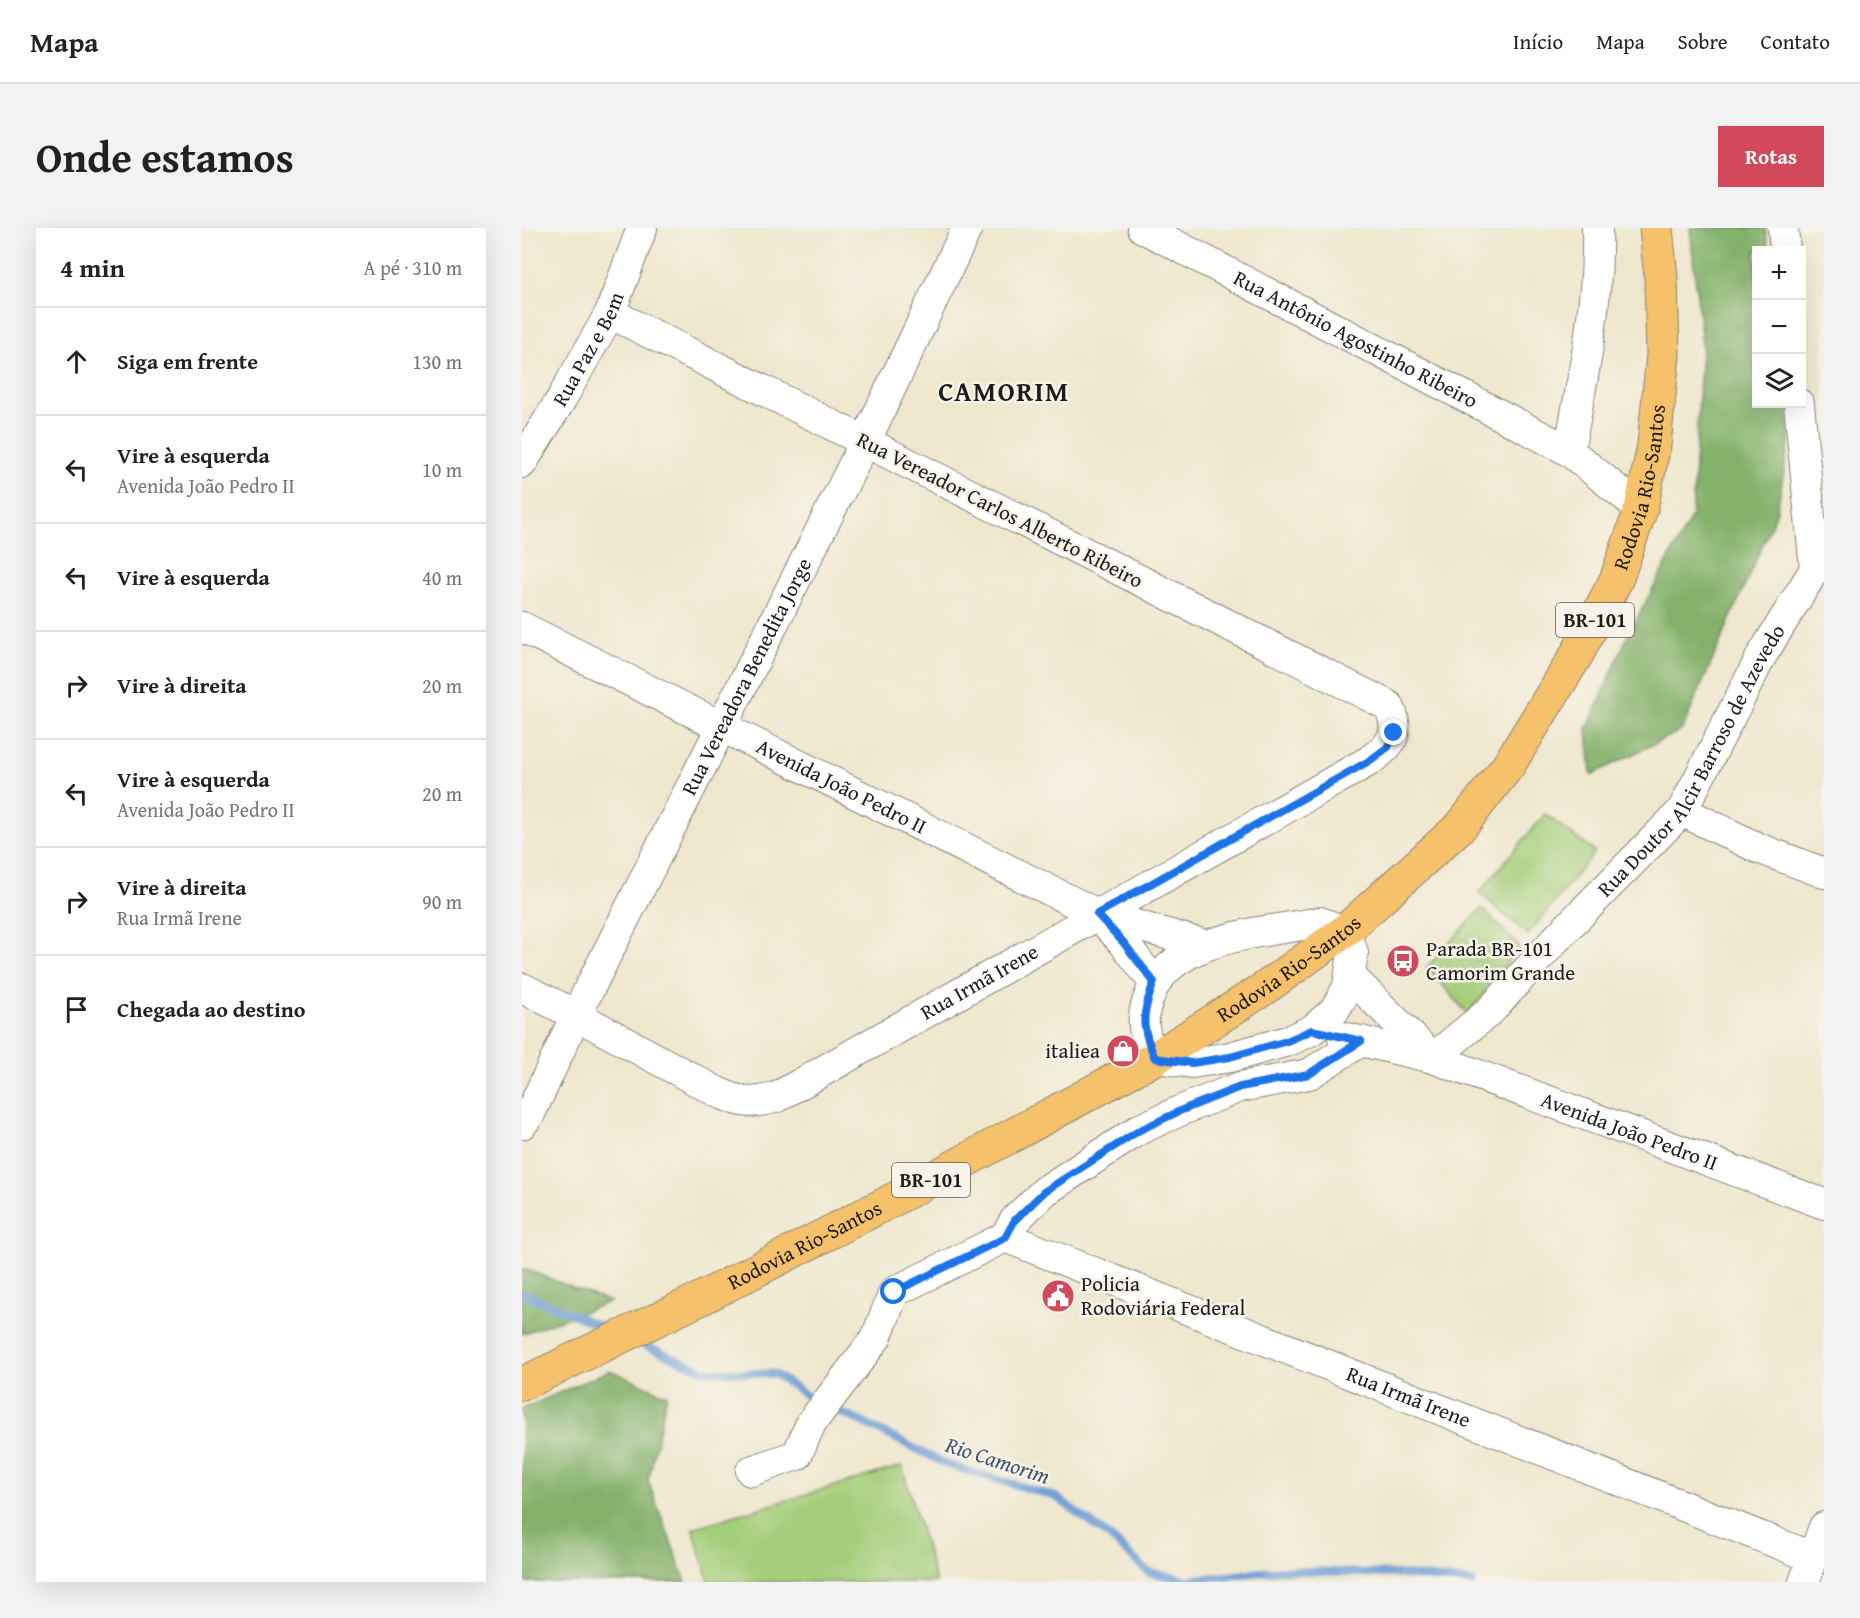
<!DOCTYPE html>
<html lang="pt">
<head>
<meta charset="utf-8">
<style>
  :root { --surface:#fff; --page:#f2f2f2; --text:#222; --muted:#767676; --line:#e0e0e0; --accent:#d1495b }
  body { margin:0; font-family:"Gentium Book Plus",serif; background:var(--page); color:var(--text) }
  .controls { position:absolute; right:18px; top:18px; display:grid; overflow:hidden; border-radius:0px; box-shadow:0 6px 24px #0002 }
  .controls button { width:54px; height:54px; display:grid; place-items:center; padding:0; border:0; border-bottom:2px solid var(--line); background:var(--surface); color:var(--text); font:30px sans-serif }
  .stop { position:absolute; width:18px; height:18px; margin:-14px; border:4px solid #1a73e8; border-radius:50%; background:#fff }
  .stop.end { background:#1a73e8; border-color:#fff; box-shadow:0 2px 6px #0008 }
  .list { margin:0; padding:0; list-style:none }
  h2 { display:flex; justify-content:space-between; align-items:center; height:78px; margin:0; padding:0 24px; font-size:26px }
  h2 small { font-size:20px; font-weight:400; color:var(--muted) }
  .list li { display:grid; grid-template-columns:39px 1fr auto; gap:18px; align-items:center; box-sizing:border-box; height:108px; padding:0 24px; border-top:2px solid var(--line) }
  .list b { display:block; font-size:22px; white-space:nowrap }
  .list p { margin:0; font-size:20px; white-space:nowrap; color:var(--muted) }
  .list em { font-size:20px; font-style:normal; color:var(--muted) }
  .icon { flex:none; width:33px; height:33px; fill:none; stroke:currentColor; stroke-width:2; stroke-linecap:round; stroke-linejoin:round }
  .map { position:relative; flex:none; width:1302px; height:1354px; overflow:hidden; border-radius:0px }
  header { display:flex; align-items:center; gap:36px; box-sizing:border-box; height:84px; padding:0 30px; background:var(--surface); border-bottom:2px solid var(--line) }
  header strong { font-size:28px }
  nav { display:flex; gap:33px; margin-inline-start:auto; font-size:21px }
  .intro { display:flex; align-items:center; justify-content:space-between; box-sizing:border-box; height:144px; padding:0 36px }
  h1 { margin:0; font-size:42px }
  .button { padding:15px 27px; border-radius:0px; background:var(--accent); color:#fff; font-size:21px; font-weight:700 }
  main { display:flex; gap:36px; padding:0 36px }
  aside { flex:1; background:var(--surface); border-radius:0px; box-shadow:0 6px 24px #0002 }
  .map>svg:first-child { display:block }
</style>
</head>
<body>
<header>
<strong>Mapa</strong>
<nav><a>Início</a><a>Mapa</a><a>Sobre</a><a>Contato</a></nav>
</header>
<div class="intro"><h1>Onde estamos</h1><a class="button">Rotas</a></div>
<main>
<aside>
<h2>4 min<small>A pé · 310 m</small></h2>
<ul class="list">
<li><svg class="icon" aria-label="ahead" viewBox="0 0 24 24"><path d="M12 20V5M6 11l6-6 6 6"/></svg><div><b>Siga em frente</b></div><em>130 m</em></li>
<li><svg class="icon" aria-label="left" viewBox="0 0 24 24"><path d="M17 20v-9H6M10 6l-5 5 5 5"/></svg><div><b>Vire à esquerda</b><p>Avenida João Pedro II</p></div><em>10 m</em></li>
<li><svg class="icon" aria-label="left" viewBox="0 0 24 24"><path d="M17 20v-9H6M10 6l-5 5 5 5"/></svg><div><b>Vire à esquerda</b></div><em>40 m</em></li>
<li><svg class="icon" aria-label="right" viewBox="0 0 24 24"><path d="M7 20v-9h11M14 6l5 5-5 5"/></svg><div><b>Vire à direita</b></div><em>20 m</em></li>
<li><svg class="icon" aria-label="left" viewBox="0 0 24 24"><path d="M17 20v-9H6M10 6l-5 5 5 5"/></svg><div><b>Vire à esquerda</b><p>Avenida João Pedro II</p></div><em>20 m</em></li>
<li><svg class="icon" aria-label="right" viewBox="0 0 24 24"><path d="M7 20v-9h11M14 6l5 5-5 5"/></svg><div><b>Vire à direita</b><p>Rua Irmã Irene</p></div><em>90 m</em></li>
<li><svg class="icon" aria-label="arrive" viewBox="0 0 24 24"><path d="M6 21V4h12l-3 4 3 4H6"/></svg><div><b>Chegada ao destino</b></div></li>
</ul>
</aside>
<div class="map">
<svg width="1302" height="1354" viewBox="0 0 1302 1354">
  <rect width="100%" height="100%" fill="#f7f3e8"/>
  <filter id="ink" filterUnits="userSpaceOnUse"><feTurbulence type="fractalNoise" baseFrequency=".0167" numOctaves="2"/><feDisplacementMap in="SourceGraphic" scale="12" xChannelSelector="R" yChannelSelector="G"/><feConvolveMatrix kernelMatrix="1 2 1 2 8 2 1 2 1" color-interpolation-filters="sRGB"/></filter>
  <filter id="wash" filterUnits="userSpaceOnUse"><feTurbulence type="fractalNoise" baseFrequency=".008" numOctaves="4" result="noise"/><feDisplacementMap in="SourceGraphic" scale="24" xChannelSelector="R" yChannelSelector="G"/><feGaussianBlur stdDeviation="1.35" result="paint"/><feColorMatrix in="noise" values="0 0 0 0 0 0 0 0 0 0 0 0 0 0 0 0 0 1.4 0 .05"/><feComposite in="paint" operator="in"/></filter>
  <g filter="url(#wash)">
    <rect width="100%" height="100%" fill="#efe7cd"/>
    <g fill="#a4ce7a" stroke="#60754b" stroke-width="1.5">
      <polygon points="1023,586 1073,624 1006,707 957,665"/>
      <polygon points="960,680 998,719 946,786 905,739"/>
      <polygon points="380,1238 414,1354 187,1354 171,1300"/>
    </g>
    <g fill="#83b16a" stroke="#506643" stroke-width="1.5">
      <polygon points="1168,0 1243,0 1247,22 1234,22 1234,176 1265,176 1268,209 1254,286 1160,502 1069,547 1065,501 1106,407 1170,288 1180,117"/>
      <polygon points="0,1040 88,1074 0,1106"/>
      <polygon points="88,1142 145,1167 126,1253 164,1354 0,1354 0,1181"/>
    </g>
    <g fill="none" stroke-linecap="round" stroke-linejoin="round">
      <g stroke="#6d9bd5" stroke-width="8">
        <polyline points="0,1065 90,1103"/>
        <polyline points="113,1113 182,1143 253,1146 296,1175 338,1193 426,1237 534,1269 588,1309 626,1344 666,1352 758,1342 873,1346 950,1354"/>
      </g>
    </g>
  </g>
  <g filter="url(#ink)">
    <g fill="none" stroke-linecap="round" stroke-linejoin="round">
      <defs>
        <g id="minor">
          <path id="s1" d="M 621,0 L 1047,223 L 1119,281"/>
          <polyline points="1261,0 1263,22"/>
          <path d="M 1047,223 C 1061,149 1077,76 1075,0"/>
          <path id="s2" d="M 0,235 L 40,170 L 88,85 L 120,0"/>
          <path id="s3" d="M 0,399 L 575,686 L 683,717"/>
          <polyline points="1160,583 1236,620 1302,645"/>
          <polyline points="575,686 601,714 632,754"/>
          <path d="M 798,694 L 823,703 L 831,725 L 826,759 L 812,783 L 790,802 L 766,813 L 708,829 L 670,835 L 633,830 C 630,823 626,816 624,809 C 620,796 622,781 627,769 C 649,707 743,705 798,694 Z"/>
          <polyline points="828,748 911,830"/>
          <path id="s4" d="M 0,760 L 54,787 L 195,864 C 220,875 228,877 255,869 L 847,533 C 869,517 880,506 867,478 L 88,85"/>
          <path id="s5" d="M 821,809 L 911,830 L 1302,976"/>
          <path id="s6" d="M 911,830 L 968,783 L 1033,712 L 1160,583 L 1240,427 L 1293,341 L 1277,176"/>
          <path id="s7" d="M 0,896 L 8,886 L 54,787 L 343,214 L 445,0"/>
          <path id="s8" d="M 483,1009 L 1290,1329"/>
          <polyline points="229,1243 275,1227 289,1195 354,1110 372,1064 483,1009 493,992 523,963 618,901 660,882 718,859 787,846 839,813"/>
          <polyline points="1282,1354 1302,1299"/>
        </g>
        <g id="trunk">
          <path id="s9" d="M 0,1156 L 182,1069 L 367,974 L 633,830 L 743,760 L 823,703 L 939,598 L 986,538 L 1055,426 L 1094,352 L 1119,281 L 1132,217 L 1141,127 L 1139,50 L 1134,0"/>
        </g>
      </defs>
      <use href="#minor" stroke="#868274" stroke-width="32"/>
      <use href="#trunk" stroke="#868274" stroke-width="35"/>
      <use href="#minor" stroke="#fff" stroke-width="30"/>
      <use href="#trunk" stroke="#f5c16b" stroke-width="33"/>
    </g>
  </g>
  <g fill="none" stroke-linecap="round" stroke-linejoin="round" filter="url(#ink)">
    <path stroke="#1a73e8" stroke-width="8" d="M 372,1064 L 483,1010 L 493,992 L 523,963 L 618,902 L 660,882 L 718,859 L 787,846 L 839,813 L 790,802 L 765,813 L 708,829 L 670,835 L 633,830 C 618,796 620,788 632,754 L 601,714 L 575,686 L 847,533 L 866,519 L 872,505"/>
  </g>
  <defs>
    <symbol id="bus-disc" viewBox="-11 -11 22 22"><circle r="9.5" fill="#d1495b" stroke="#f7f3e8"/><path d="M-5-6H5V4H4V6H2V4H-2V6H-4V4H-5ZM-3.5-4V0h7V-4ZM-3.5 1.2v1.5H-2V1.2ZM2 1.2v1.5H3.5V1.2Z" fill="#fff"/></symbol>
    <symbol id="shop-disc" viewBox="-11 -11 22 22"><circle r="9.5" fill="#d1495b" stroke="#f7f3e8"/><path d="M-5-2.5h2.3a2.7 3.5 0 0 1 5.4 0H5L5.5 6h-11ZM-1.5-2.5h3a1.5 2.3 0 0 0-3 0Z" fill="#fff"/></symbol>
    <symbol id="civic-disc" viewBox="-11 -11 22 22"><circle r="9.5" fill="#d1495b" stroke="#f7f3e8"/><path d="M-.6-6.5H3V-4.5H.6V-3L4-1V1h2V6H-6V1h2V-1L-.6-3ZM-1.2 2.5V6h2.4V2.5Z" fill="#fff"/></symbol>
  </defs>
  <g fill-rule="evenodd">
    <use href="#bus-disc" x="862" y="714" width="38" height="38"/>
    <use href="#shop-disc" x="582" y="804" width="38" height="38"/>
    <use href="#civic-disc" x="517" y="1049" width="38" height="38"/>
  </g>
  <g text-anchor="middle" stroke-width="5" stroke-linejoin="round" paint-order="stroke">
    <g fill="#f7f3e8" stroke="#5e5c59" stroke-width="1.5">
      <rect x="1034" y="375" width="78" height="34" rx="4.5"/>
      <rect x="370" y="935" width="78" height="34" rx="4.5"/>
    </g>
    <g font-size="20" font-weight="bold" fill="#1c1c1c">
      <text x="1073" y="399">BR-101</text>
      <text x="409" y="959">BR-101</text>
    </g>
    <g font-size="21" fill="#1c1c1c" stroke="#f7f3e8">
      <text dy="7" stroke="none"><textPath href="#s1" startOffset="240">Rua Antônio Agostinho Ribeiro</textPath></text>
      <text dy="7" stroke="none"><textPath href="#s2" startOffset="132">Rua Paz e Bem</textPath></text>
      <text dy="7" stroke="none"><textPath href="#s9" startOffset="1485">Rodovia Rio-Santos</textPath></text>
      <text transform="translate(478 282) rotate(27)" y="7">Rua Vereador Carlos Alberto Ribeiro</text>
      <text dy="7" stroke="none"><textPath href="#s7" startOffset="501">Rua Vereadora Benedita Jorge</textPath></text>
      <text dy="7" stroke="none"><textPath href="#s6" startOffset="398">Rua Doutor Alcir Barroso de Azevedo</textPath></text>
      <text dy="7" stroke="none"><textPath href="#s3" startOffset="357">Avenida João Pedro II</textPath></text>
      <text dy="7" stroke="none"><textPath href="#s9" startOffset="873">Rodovia Rio-Santos</textPath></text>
      <text dy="7" stroke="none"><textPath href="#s4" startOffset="516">Rua Irmã Irene</textPath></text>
      <text dy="7" stroke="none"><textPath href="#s5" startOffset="302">Avenida João Pedro II</textPath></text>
      <text dy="7" stroke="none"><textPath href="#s9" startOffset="315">Rodovia Rio-Santos</textPath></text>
      <text dy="7" stroke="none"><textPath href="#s8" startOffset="434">Rua Irmã Irene</textPath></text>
    </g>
    <g font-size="21" fill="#1c1c1c" stroke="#f7f3e8" text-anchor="start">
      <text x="904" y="728">Parada BR-101<tspan x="904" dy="24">Camorim Grande</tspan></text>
      <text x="578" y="830" text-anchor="end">italiea</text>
      <text x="559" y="1063">Policia<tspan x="559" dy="24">Rodoviária Federal</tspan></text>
    </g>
    <g font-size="22" font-style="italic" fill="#40556f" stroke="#f7f3e8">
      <text transform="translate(476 1232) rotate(18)" y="8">Rio Camorim</text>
    </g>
    <g font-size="27" font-weight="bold" letter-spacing="1.5" fill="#1c1c1c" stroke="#f7f3e8">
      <text x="482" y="173">CAMORIM</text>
    </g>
  </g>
</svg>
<div class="controls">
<button>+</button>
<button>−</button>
<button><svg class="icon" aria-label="layers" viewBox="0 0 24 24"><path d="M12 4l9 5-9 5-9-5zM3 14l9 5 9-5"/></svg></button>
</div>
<div class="stop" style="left:372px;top:1064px"></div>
<div class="stop end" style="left:872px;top:505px"></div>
</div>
</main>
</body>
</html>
